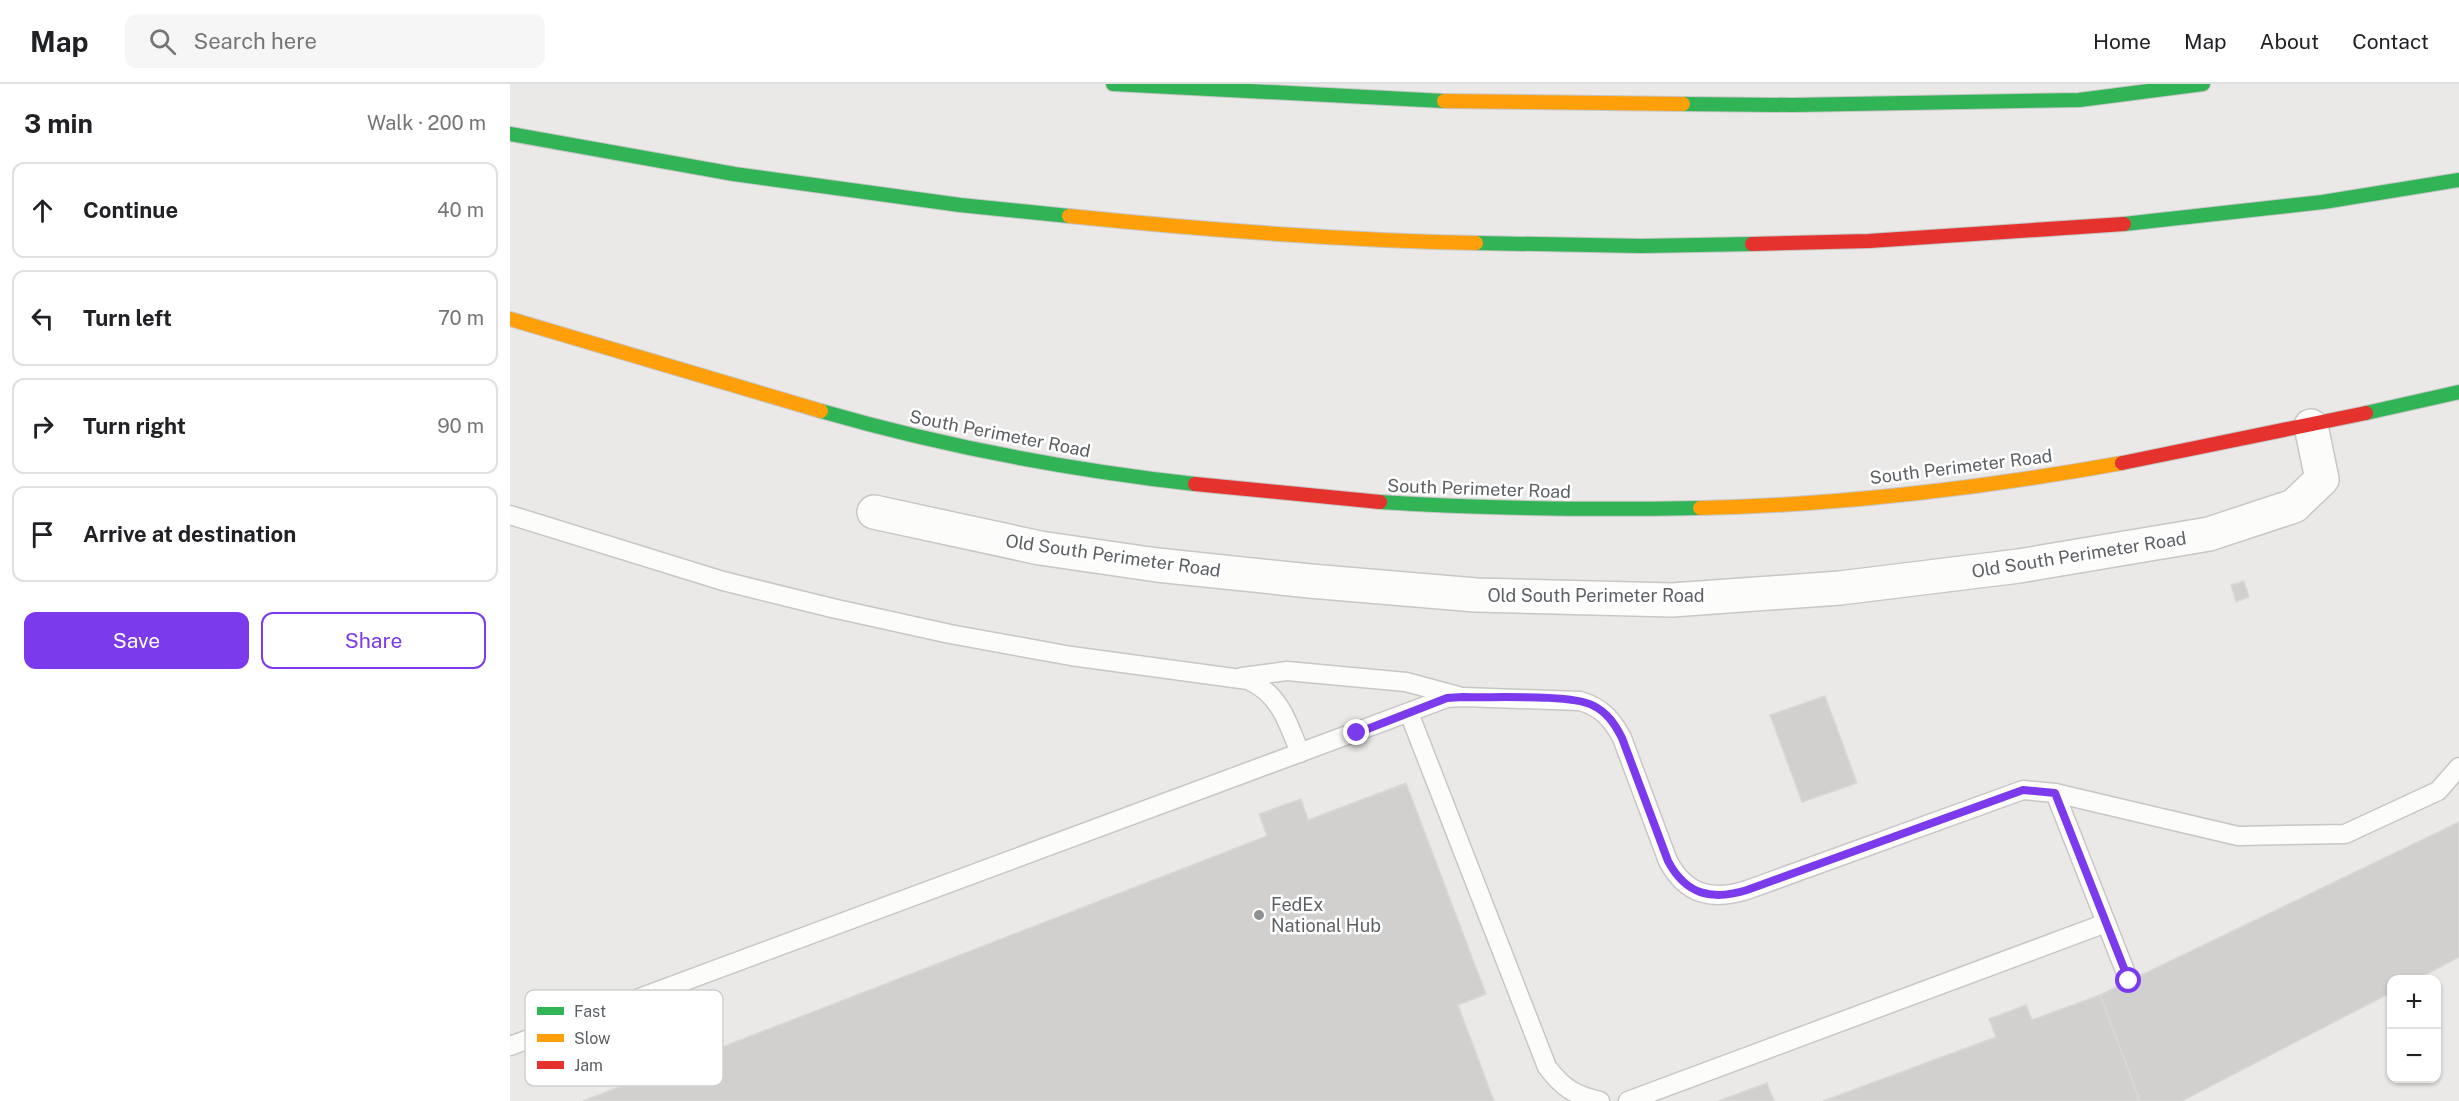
<!DOCTYPE html>
<html lang="en">
<head>
<meta charset="utf-8">
<style>
  :root { --surface:#fff; --page:#f6f6f6; --text:#202124; --muted:#757577; --line:#e0e0e0; --accent:#7c3aed }
  body { margin:0; font-family:"Public Sans",sans-serif; background:var(--page); color:var(--text) }
  .controls { position:absolute; right:18px; bottom:18px; display:grid; overflow:hidden; border-radius:12px; box-shadow:0 2px 4px #0004 }
  .controls button { width:54px; height:54px; display:grid; place-items:center; padding:0; border:0; border-bottom:2px solid var(--line); background:var(--surface); color:var(--text); font:30px sans-serif }
  .stop { position:absolute; width:18px; height:18px; margin:-14px; border:4px solid #7c3aed; border-radius:50%; background:#fff }
  .stop.end { background:#7c3aed; border-color:#fff; box-shadow:0 2px 6px #0008 }
  .list { margin:0; padding:0; list-style:none }
  h2 { display:flex; justify-content:space-between; align-items:center; height:78px; margin:0; padding:0 24px; font-size:26px }
  h2 small { font-size:20px; font-weight:400; color:var(--muted) }
  .list li { display:grid; grid-template-columns:39px 1fr auto; gap:18px; align-items:center; box-sizing:border-box; height:96px; margin:0 12px 12px; padding:0 12px; border:2px solid var(--line); border-radius:12px }
  .list b { display:block; font-size:22px; white-space:nowrap }
  .list em { font-size:20px; font-style:normal; color:var(--muted) }
  .actions { display:flex; gap:12px; padding:18px 24px }
  .actions a { flex:1; padding:14px 0; border:2px solid var(--accent); border-radius:12px; text-align:center; font-size:21px; color:var(--accent) }
  .actions .main { background:var(--accent); color:#fff }
  .icon { flex:none; width:33px; height:33px; fill:none; stroke:currentColor; stroke-width:2; stroke-linecap:round; stroke-linejoin:round }
  .map { position:relative; flex:none; width:1949px; height:1017px; overflow:hidden }
  header { display:flex; align-items:center; gap:36px; box-sizing:border-box; height:84px; padding:0 30px; background:var(--surface); border-bottom:2px solid var(--line) }
  header strong { font-size:28px }
  nav { display:flex; gap:33px; margin-inline-start:auto; font-size:21px }
  .search { width:420px; height:54px; background:var(--page); display:flex; align-items:center; gap:15px; box-sizing:border-box; padding:0 21px; border-radius:12px; color:var(--muted); font-size:22px }
  main { display:flex }
  aside { flex:1; background:var(--surface) }
  .map>svg:first-child { display:block }
</style>
</head>
<body>
<header>
<strong>Map</strong>
<div class="search"><svg class="icon" aria-label="search" viewBox="0 0 24 24"><circle cx="10" cy="10" r="6"/><path d="M15 15l6 6"/></svg>Search here</div>
<nav><a>Home</a><a>Map</a><a>About</a><a>Contact</a></nav>
</header>
<main>
<aside>
<h2>3 min<small>Walk · 200 m</small></h2>
<ul class="list">
<li><svg class="icon" aria-label="ahead" viewBox="0 0 24 24"><path d="M12 20V5M6 11l6-6 6 6"/></svg><div><b>Continue</b></div><em>40 m</em></li>
<li><svg class="icon" aria-label="left" viewBox="0 0 24 24"><path d="M17 20v-9H6M10 6l-5 5 5 5"/></svg><div><b>Turn left</b></div><em>70 m</em></li>
<li><svg class="icon" aria-label="right" viewBox="0 0 24 24"><path d="M7 20v-9h11M14 6l5 5-5 5"/></svg><div><b>Turn right</b></div><em>90 m</em></li>
<li><svg class="icon" aria-label="arrive" viewBox="0 0 24 24"><path d="M6 21V4h12l-3 4 3 4H6"/></svg><div><b>Arrive at destination</b></div></li>
</ul>
<div class="actions"><a class="main">Save</a><a>Share</a></div>
</aside>
<div class="map">
<svg width="1949" height="1017" viewBox="0 0 1949 1017">
  <rect width="100%" height="100%" fill="#ebe9e7"/>
  <g fill="#d2d0cf" stroke="#dad8d6" stroke-width="1.5">
    <polygon points="1734,497 1739,513 1726,518 1721,501"/>
    <polygon points="1315,612 1347,699 1292,718 1260,631"/>
    <polygon points="896,699 976,910 948,921 984,1017 73,1017 757,752 749,730 791,715 798,736"/>
    <polygon points="1949,738 1949,873 1906,896 1882,896 1882,908 1672,1017 1630,1017 1590,911"/>
    <polygon points="1590,911 1630,1017 1313,1017 1486,953 1479,935 1516,921 1522,936"/>
    <polygon points="1257,999 1264,1017 1208,1017"/>
  </g>
  <g fill="none" stroke-linecap="round" stroke-linejoin="round">
    <defs>
      <g id="lane">
        <path d="M 0,431 L 213,497 L 322,524 L 440,550 L 561,572 L 738,596 C 770,610 778,639 790,669"/>
        <polyline points="732,593 777,587 896,598 948,612"/>
        <path d="M 899,629 L 1037,983 C 1053,1004 1064,1011 1090,1017"/>
        <polyline points="1545,709 1728,752 1835,750 1928,707 1949,683"/>
        <path d="M 0,962 L 937,614 L 953,613 L 1070,617 C 1091,623 1102,635 1112,654 L 1158,777 C 1176,811 1202,817 1237,806 L 1513,706 L 1545,709 L 1619,897"/>
        <polyline points="1118,1017 1596,839"/>
      </g>
      <polyline id="street" points="364,428 530,464 647,481 800,497 966,511 1162,516 1330,504 1509,482 1699,450 1784,422 1812,395 1801,342"/>
      <g id="fast">
        <polyline points="603,0 934,17"/>
        <polyline points="1173,20 1282,21 1569,16 1693,0"/>
        <polyline points="0,50 224,90 450,121 559,132"/>
        <polyline points="1614,140 1813,118 1949,96"/>
        <polyline points="966,159 1132,162 1242,160"/>
        <path d="M 311,327 C 432,362 559,386 685,400"/>
        <polyline points="1856,329 1949,308"/>
        <path d="M 870,418 C 977,425 1083,426 1190,424"/>
      </g>
      <g id="slow">
        <polyline points="934,17 1173,20"/>
        <path d="M 559,132 C 695,146 830,156 966,159"/>
        <polyline points="0,235 311,327"/>
        <path d="M 1190,424 C 1331,421 1473,404 1612,379"/>
      </g>
      <g id="jam">
        <polyline points="1242,160 1359,157 1614,140"/>
        <polyline points="1612,379 1856,329"/>
        <polyline points="685,400 870,418"/>
      </g>
    </defs>
    <use href="#lane" stroke="#c8c7c6" stroke-width="21"/>
    <use href="#street" stroke="#c8c7c6" stroke-width="36"/>
    <use href="#fast" stroke="#c5c6c6" stroke-width="16"/>
    <use href="#slow" stroke="#c5c6c6" stroke-width="16"/>
    <use href="#jam" stroke="#c5c6c6" stroke-width="16"/>
    <use href="#lane" stroke="#fcfcfb" stroke-width="18"/>
    <use href="#street" stroke="#fcfcfb" stroke-width="33"/>
    <use href="#fast" stroke="#30b455" stroke-width="14"/>
    <use href="#slow" stroke="#ff9f0a" stroke-width="14"/>
    <use href="#jam" stroke="#e5322d" stroke-width="14"/>
  </g>
  <g fill="none" stroke-linecap="round" stroke-linejoin="round">
    <path stroke="#7c3aed" stroke-width="8" d="M 847,649 L 937,614 L 953,613 C 981,614 1060,610 1082,621 C 1097,628 1105,640 1112,654 L 1158,777 C 1176,811 1202,817 1237,806 L 1513,706 L 1545,709 L 1619,897"/>
  </g>
  <circle fill="#8e9091" stroke="#fff" stroke-width="2" cx="749" cy="831" r="6"/>
  <g text-anchor="middle" stroke-width="5" stroke-linejoin="round" paint-order="stroke">
    <g font-size="18" fill="#5c6063" stroke="#fff">
      <text transform="translate(490 350) rotate(11)" y="6">South Perimeter Road</text>
      <text transform="translate(1451 383) rotate(-7)" y="6">South Perimeter Road</text>
      <text transform="translate(969 405) rotate(2)" y="6">South Perimeter Road</text>
      <text transform="translate(1569 471) rotate(-9)" y="6">Old South Perimeter Road</text>
      <text transform="translate(603 472) rotate(8)" y="6">Old South Perimeter Road</text>
      <text x="1086" y="518">Old South Perimeter Road</text>
    </g>
    <g font-size="18" fill="#5c6063" stroke="#fff" text-anchor="start">
      <text x="761" y="827">FedEx<tspan x="761" dy="21">National Hub</tspan></text>
    </g>
  </g>
  <rect x="15" y="906" width="198" height="96" rx="9" fill="#fff" stroke="#cecfd0" stroke-width="1.5"/>
  <rect x="27" y="923" width="27" height="8" fill="#30b455"/>
  <rect x="27" y="950" width="27" height="8" fill="#ff9f0a"/>
  <rect x="27" y="977" width="27" height="8" fill="#e5322d"/>
  <g font-size="16" fill="#5c6063">
    <text x="64" y="933">Fast</text>
    <text x="64" y="960">Slow</text>
    <text x="64" y="987">Jam</text>
  </g>
</svg>
<div class="controls">
<button>+</button>
<button>−</button>
</div>
<div class="stop" style="left:1619px;top:897px"></div>
<div class="stop end" style="left:847px;top:649px"></div>
</div>
</main>
</body>
</html>
